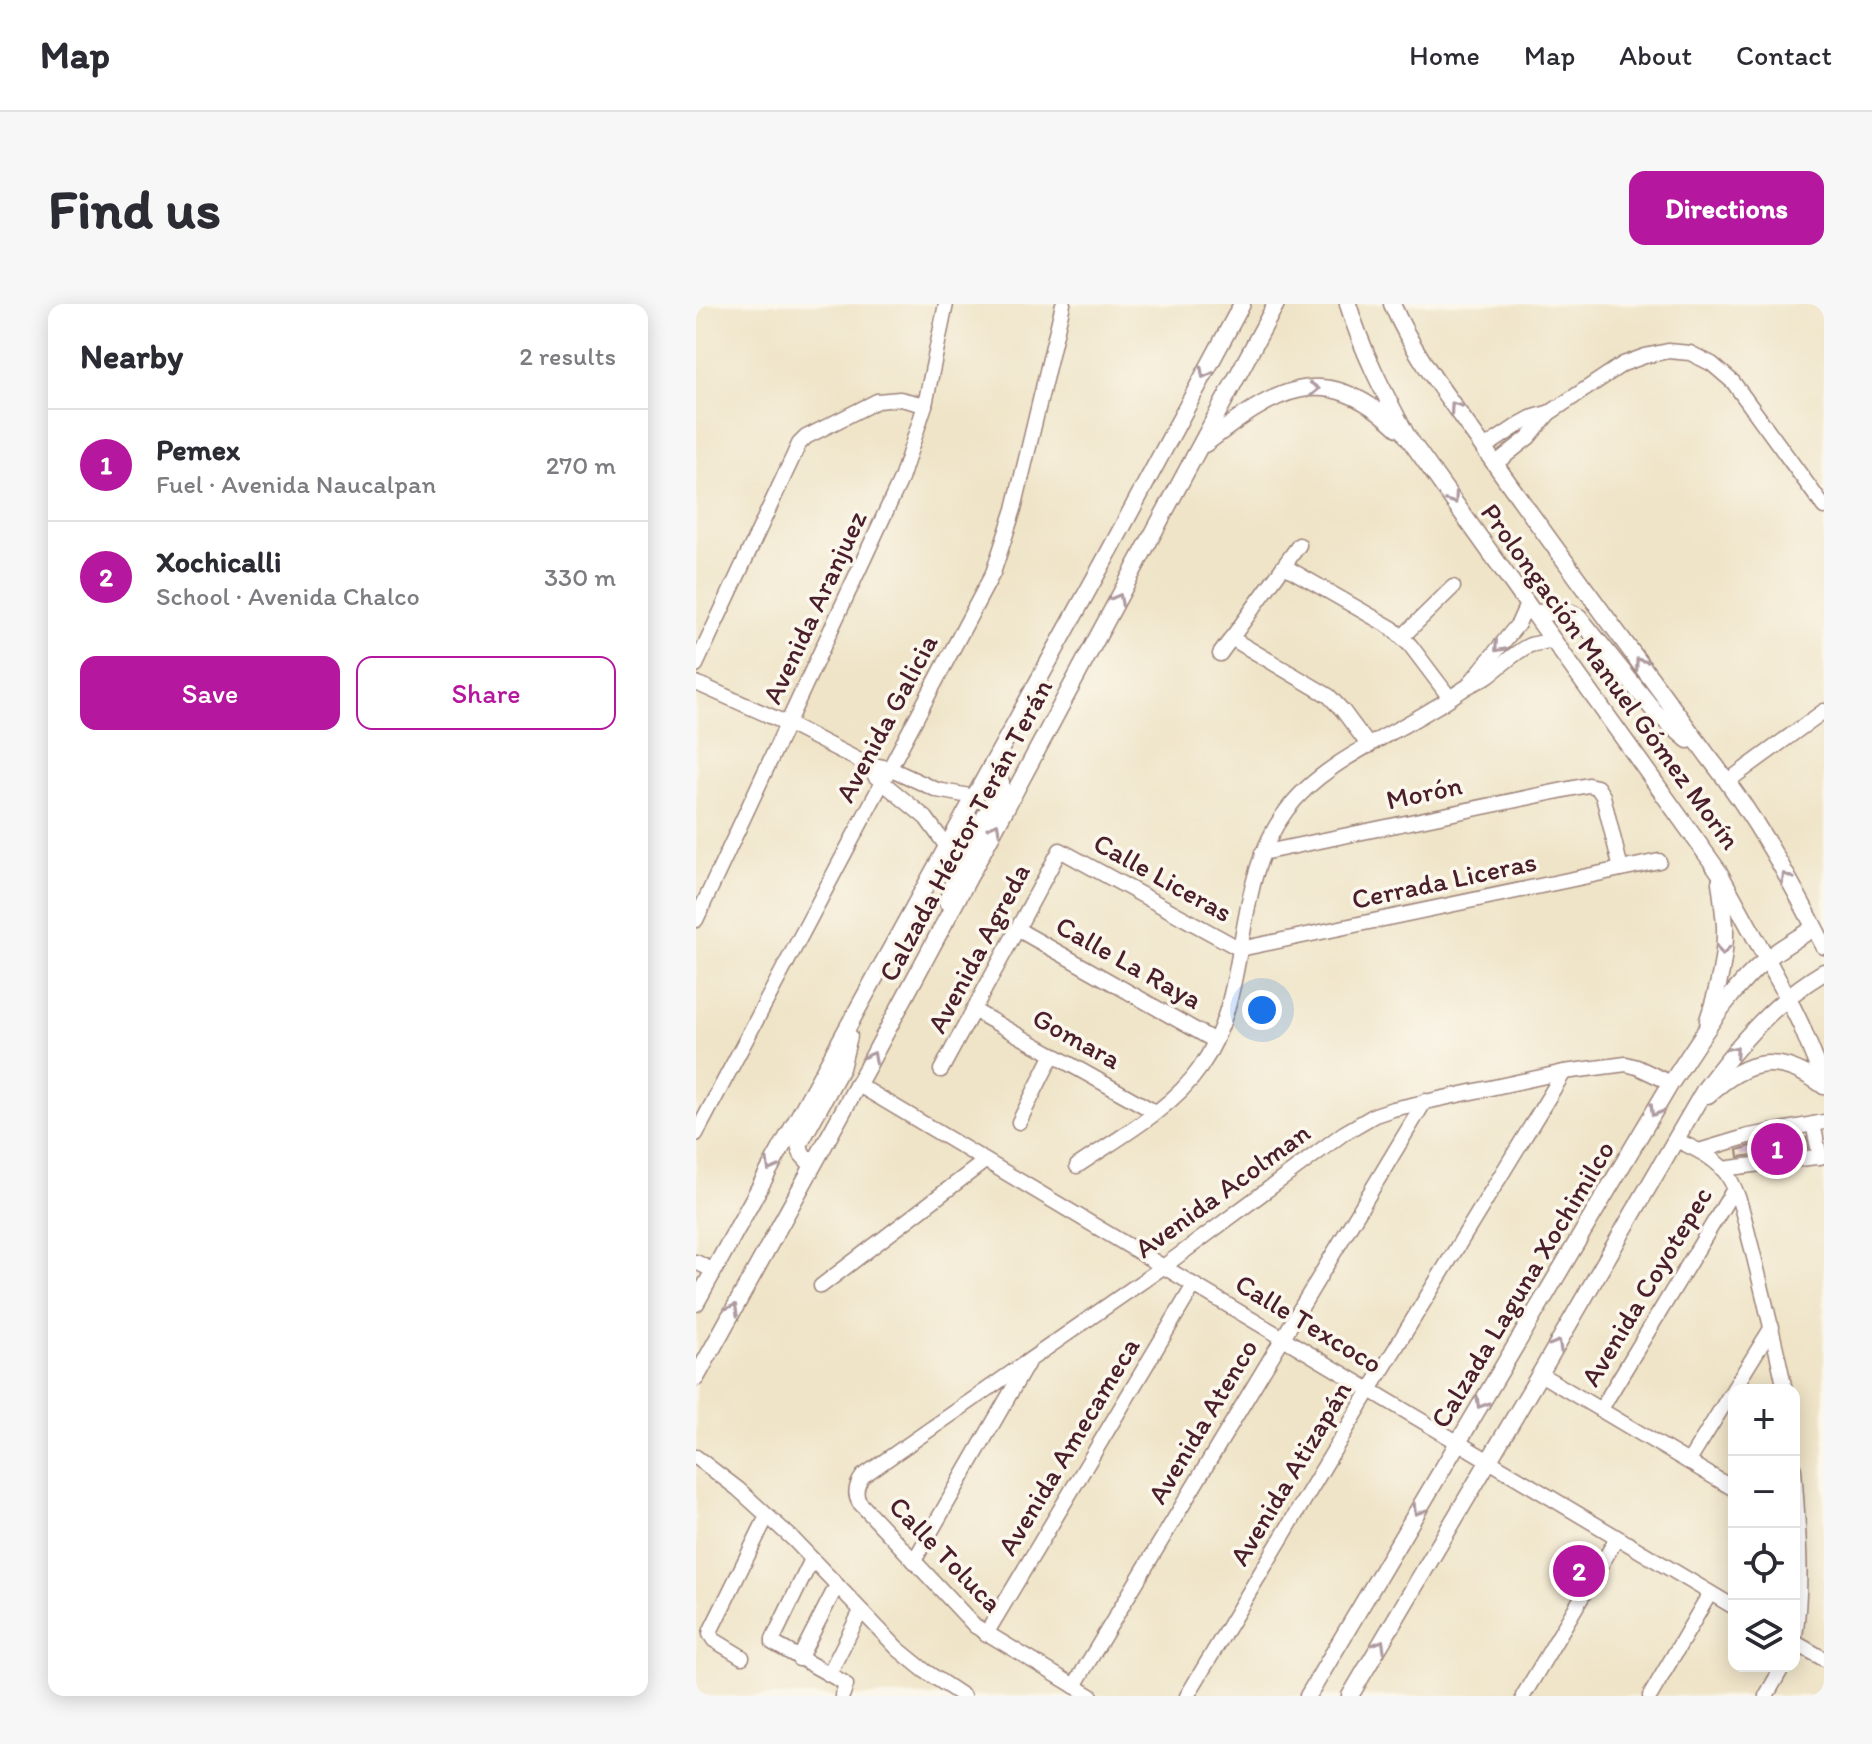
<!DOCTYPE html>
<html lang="en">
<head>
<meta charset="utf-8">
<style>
  :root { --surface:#fff; --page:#f7f7f7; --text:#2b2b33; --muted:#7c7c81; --line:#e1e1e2; --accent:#b5179e }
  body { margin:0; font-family:Itim,sans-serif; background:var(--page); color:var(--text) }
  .controls { position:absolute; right:24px; bottom:24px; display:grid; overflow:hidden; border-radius:16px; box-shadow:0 4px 20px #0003 }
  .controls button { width:72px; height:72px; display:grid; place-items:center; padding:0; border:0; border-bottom:2px solid var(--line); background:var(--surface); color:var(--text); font:40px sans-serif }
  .you { position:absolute; left:566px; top:706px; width:28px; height:28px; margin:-20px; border:6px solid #fff; border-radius:50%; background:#1a73e8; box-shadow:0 0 0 12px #1a73e833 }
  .badge { display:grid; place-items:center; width:52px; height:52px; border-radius:50%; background:var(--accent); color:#fff; font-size:26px; font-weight:700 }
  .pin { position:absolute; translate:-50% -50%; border:4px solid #fff; box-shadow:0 2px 8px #0006 }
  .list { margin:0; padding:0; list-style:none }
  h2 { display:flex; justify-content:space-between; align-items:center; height:104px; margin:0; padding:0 32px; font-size:34px }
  h2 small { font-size:26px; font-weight:400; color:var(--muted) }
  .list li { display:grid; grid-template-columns:52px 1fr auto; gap:24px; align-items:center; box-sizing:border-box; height:112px; padding:0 32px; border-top:2px solid var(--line) }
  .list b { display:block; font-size:30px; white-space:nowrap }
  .list p { margin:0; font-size:26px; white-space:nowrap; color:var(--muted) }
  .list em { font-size:26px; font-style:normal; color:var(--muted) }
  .actions { display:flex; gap:16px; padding:24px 32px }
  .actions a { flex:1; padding:18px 0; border:2px solid var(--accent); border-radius:16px; text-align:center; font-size:28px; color:var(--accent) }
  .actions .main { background:var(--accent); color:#fff }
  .icon { flex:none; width:44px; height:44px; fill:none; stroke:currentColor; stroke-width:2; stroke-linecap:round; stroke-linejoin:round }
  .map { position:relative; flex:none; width:1128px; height:1392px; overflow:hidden; border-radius:16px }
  header { display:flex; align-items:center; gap:48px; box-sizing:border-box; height:112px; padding:0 40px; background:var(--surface); border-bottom:2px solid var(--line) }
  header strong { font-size:38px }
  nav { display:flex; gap:44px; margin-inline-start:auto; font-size:28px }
  .intro { display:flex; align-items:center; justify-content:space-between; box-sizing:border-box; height:192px; padding:0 48px }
  h1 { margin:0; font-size:56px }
  .button { padding:20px 36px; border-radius:16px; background:var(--accent); color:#fff; font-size:28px; font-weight:700 }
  main { display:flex; gap:48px; padding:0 48px }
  aside { flex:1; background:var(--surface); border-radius:16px; box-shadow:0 4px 20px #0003 }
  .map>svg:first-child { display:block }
</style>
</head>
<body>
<header>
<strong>Map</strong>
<nav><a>Home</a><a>Map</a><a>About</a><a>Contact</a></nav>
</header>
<div class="intro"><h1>Find us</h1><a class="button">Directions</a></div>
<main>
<aside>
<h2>Nearby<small>2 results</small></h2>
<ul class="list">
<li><span class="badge">1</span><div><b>Pemex</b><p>Fuel · Avenida Naucalpan</p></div><em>270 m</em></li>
<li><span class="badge">2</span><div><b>Xochicalli</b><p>School · Avenida Chalco</p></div><em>330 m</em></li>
</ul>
<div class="actions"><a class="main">Save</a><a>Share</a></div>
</aside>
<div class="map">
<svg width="1128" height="1392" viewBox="0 0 1128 1392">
  <rect width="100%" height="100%" fill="#fbf7ec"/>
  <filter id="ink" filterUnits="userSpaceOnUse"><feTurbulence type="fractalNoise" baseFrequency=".0125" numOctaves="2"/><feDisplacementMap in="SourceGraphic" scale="16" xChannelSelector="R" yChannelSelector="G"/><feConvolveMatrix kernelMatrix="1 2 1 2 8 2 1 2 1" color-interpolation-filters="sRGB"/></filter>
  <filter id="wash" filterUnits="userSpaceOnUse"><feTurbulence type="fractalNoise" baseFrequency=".006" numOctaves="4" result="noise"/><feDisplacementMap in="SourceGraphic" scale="32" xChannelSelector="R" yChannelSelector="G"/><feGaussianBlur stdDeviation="1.8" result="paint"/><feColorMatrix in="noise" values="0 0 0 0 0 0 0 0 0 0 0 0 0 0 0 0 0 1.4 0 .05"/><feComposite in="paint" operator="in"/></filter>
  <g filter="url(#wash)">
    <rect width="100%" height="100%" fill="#efe4c7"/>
    <g id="blocks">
      <polygon fill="#d0aac9" points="1110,834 1112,844 1043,853 1042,846 1055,842"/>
    </g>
  </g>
  <g filter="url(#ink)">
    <use href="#blocks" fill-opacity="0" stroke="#9c8279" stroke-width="2"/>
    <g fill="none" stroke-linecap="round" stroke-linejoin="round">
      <defs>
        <g id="minor">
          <polyline points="788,144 824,120 835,114 855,108 927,60 949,52 972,47 994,49 1016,60 1037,78 1128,203"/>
          <polyline points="799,160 833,133 854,108"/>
          <polyline points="588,262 696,324 714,341 754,394"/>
          <polyline points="706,333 757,283"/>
          <polyline points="535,334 633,392 647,407 673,442"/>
          <polyline points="524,350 603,241"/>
          <polyline points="0,361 103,140 110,133 181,97 204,95 229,101"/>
          <polyline points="0,379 92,420 168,459 193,464 241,486 279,493"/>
          <polyline points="774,379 822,320 831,300"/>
          <polyline points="179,472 230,514 251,543"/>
          <polyline points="1032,477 1128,407"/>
          <polyline points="566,549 892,481 901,483 907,492 925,565"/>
          <polyline points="0,616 205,175 229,101 250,0"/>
          <polyline points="321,625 519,737"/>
          <polyline points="277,706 459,808"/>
          <polyline points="245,766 364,546 544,645 963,557"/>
          <polyline points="161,780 1038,1303"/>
          <polyline points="323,818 357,750"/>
          <polyline points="1117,820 1124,853"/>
          <polyline points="0,830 297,269 318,205 367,0"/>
          <path d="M 980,836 C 997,844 1014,851 1027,865 C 1044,886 1048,916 1055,941 C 1067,989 1079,1037 1089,1086"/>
          <polyline points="1003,847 1053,832 1128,818"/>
          <path d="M 381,862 C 422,834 476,805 504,764 C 557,688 534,582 590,507 C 624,460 690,434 738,404 C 749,398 758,391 769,384 C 776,380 783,377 790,373 C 805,363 818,348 834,341 C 842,339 850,338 858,336"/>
          <polyline points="1026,865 1128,852"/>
          <polyline points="0,958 18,967"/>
          <polyline points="125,982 289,857"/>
          <polyline points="844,1070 1038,1185"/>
          <polyline points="905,1105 1038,885"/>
          <polyline points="0,1153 42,1185 97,1235 202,1345 229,1367 267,1392"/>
          <polyline points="993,1157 1076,1023"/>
          <path d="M 1098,1165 C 1102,1222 1108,1282 1098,1338"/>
          <polyline points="116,1255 77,1335 77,1339 147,1378 150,1381 146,1392"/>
          <polyline points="218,1257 331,1060"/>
          <polyline points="290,1330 498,981"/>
          <polyline points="1098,1338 1128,1355"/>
          <polyline points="46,1353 18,1336 14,1330 15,1326 71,1212"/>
          <polyline points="103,1355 141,1281"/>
          <polyline points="133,1370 165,1307"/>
          <polyline points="378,1382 729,797"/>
          <path d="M 395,1392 L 279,1322 L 163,1198 C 158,1189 161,1180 167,1172 L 467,963 L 648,829 L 679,811 L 697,805 L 868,768 L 930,760 L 941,763 L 975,779"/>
          <polyline points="491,1392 674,1086 868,768"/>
          <polyline points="827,1392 921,1234"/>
          <polyline points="954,1392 1014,1289"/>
          <polyline points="1070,1392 1087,1362"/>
        </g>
        <g id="major">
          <path d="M 652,0 C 666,47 688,89 711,132 L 1023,568 L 1091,692 L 1105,721 L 1128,778"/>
          <path d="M 696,0 C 718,52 755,97 787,143 C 860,247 937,349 1012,452 C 1058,510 1095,577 1128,642"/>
          <path d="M 509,140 C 579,86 627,54 702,124"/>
          <polyline points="837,309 873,308 883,313 959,408 992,436"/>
          <polyline points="251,598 262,563 305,482 305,478 295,462"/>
          <path d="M 1012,716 C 1022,686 1030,655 1029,622 C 1028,608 1026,593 1024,578"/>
          <path d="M 1012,791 C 1052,754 1083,749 1128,782"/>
          <polyline points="116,861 106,850 103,841 145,764 153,732"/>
          <polyline points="0,999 407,259 546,0"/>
          <polyline points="0,1074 174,758 580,0"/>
          <path d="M 612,1392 L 975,779 C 1002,739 1033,685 1071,655 C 1085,643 1102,634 1118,624"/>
          <path d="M 654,1392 L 844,1070 L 1009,785 C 1043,739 1079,697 1128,668"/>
        </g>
      </defs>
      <use href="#minor" stroke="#9c8279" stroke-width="17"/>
      <use href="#major" stroke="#9c8279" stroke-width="19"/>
      <use href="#minor" stroke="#fff" stroke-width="14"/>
      <use href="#major" stroke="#fff" stroke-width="16"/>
    </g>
    <defs><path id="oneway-chevron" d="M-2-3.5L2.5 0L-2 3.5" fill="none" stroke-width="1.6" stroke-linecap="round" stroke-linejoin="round" transform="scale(2)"/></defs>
    <g stroke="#ae9aa0">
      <use href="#oneway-chevron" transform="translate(509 69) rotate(118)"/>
      <use href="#oneway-chevron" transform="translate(618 85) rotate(-2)"/>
      <use href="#oneway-chevron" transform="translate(759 103) rotate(-125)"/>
      <use href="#oneway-chevron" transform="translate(757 195) rotate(55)"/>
      <use href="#oneway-chevron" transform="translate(422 295) rotate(-62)"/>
      <use href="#oneway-chevron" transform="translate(803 343) rotate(131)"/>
      <use href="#oneway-chevron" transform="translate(944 359) rotate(-126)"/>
      <use href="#oneway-chevron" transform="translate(299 524) rotate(-62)"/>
      <use href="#oneway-chevron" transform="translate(1090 574) rotate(-119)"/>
      <use href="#oneway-chevron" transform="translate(1027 646) rotate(94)"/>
      <use href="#oneway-chevron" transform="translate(1038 747) rotate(-49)"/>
      <use href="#oneway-chevron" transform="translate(176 753) rotate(-62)"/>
      <use href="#oneway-chevron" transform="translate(959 807) rotate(121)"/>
      <use href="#oneway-chevron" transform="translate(75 862) rotate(119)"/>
      <use href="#oneway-chevron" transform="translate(37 1005) rotate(-61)"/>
      <use href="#oneway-chevron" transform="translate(861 1041) rotate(-60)"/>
      <use href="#oneway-chevron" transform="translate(785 1099) rotate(121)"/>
      <use href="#oneway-chevron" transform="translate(722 1206) rotate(121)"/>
      <use href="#oneway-chevron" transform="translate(684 1341) rotate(-60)"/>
    </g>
  </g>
  <g text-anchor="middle" stroke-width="7" stroke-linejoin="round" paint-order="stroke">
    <g font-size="28" fill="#4a1f2b" stroke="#fbf7ec">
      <text transform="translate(118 303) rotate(-65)" y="10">Avenida Aranjuez</text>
      <text transform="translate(915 372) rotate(54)" y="10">Prolongación Manuel Gómez Morín</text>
      <text transform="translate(190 414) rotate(-62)" y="10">Avenida Galicia</text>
      <text transform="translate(728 488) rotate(-12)" y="10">Morón</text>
      <text transform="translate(269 526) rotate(-62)" y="10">Calzada Héctor Terán Terán</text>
      <text transform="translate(467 573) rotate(29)" y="10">Calle Liceras</text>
      <text transform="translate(748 576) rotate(-12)" y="10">Cerrada Liceras</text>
      <text transform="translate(282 644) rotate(-62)" y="10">Avenida Agreda</text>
      <text transform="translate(433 658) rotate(29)" y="10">Calle La Raya</text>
      <text transform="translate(381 734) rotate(29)" y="10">Gomara</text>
      <text transform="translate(526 886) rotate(-36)" y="10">Avenida Acolman</text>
      <text transform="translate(826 980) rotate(-59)" y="10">Calzada Laguna Xochimilco</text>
      <text transform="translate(950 982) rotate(-59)" y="10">Avenida Coyotepec</text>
      <text transform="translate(613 1019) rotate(31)" y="10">Calle Texcoco</text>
      <text transform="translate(506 1117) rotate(-59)" y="10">Avenida Atenco</text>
      <text transform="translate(372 1142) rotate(-59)" y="10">Avenida Amecameca</text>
      <text transform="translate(594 1169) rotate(-59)" y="10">Avenida Atizapán</text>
      <text transform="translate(250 1250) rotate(46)" y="10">Calle Toluca</text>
    </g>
  </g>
</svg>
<div class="controls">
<button>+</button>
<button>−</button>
<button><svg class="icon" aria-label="locate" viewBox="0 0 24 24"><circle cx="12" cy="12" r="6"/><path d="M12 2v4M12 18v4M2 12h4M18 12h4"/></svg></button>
<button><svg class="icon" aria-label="layers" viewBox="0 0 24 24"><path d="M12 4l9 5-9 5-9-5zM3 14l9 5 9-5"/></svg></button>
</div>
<div class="you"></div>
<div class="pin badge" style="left:1081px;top:845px">1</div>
<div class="pin badge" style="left:883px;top:1267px">2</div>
</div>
</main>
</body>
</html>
